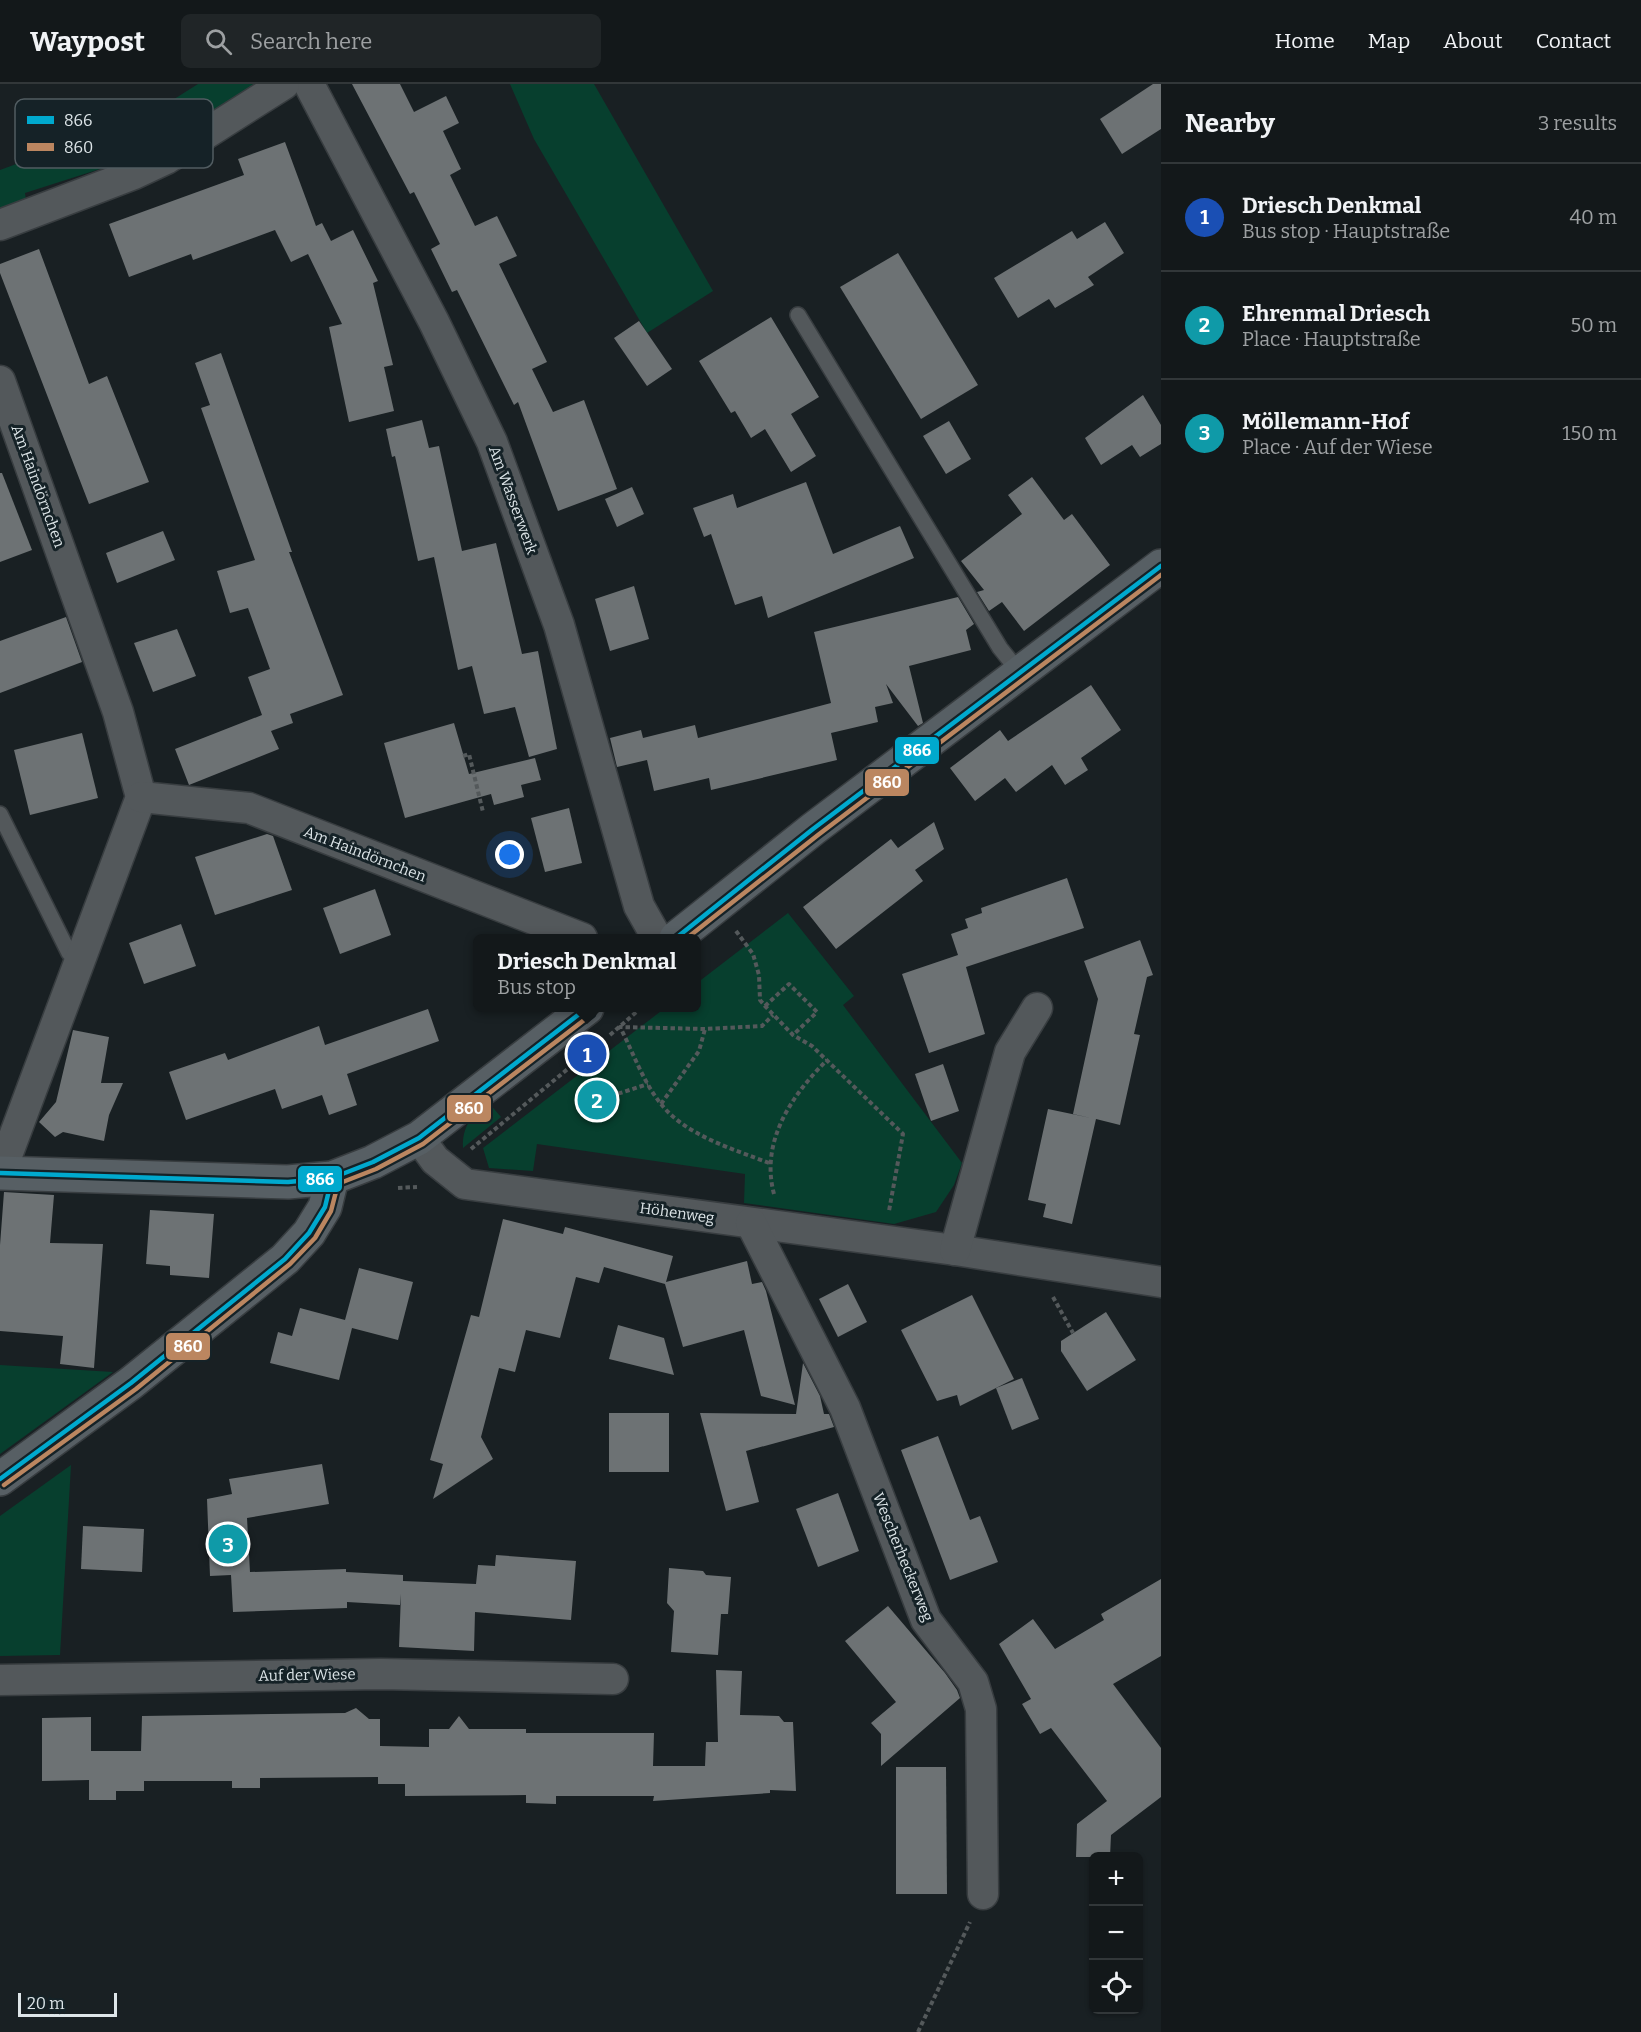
<!DOCTYPE html>
<html lang="en">
<head>
<meta charset="utf-8">
<style>
  :root { --surface:#13181a; --page:#202527; --text:#f1f3f6; --muted:#9da0a2; --line:#323739; --accent:#0b8043 }
  body { margin:0; font-family:Bitter,serif; background:var(--page); color:var(--text) }
  .controls { position:absolute; right:18px; bottom:18px; display:grid; overflow:hidden; border-radius:9px; box-shadow:0 2px 4px #0004 }
  .controls button { width:54px; height:54px; display:grid; place-items:center; padding:0; border:0; border-bottom:2px solid var(--line); background:var(--surface); color:var(--text); font:30px sans-serif }
  .scale { position:absolute; left:18px; bottom:15px; width:99px; box-sizing:border-box; padding-left:6px; border:3px solid #dde5e8; border-top:0; font-size:16px; line-height:21px; white-space:nowrap; color:#dde5e8; -webkit-text-stroke:4px #152227; paint-order:stroke }
  .you { position:absolute; left:510px; top:771px; width:21px; height:21px; margin:-15px; border:4px solid #fff; border-radius:50%; background:#1a73e8; box-shadow:0 0 0 9px #1a73e833 }
  .badge { display:grid; place-items:center; width:39px; height:39px; border-radius:50%; background:var(--accent); color:#fff; font-size:20px; font-weight:700 }
  .pin { position:absolute; translate:-50% -50%; border:3px solid #fff; box-shadow:0 2px 6px #0006 }
  .popup { position:absolute; left:473px; top:850px; width:228px; height:78px; box-sizing:border-box; display:grid; place-content:center; border-radius:9px; background:var(--surface); filter:drop-shadow(0 2px 4px #0005); font-size:20px; white-space:nowrap; color:var(--muted) }
  .popup b { font-size:22px; color:var(--text) }
  .popup::after { content:''; position:absolute; left:50%; top:100%; margin-left:-12px; border:12px solid transparent; border-top-color:var(--surface) }
  .list { margin:0; padding:0; list-style:none }
  h2 { display:flex; justify-content:space-between; align-items:center; height:78px; margin:0; padding:0 24px; font-size:26px }
  h2 small { font-size:20px; font-weight:400; color:var(--muted) }
  .list li { display:grid; grid-template-columns:39px 1fr auto; gap:18px; align-items:center; box-sizing:border-box; height:108px; padding:0 24px; border-top:2px solid var(--line) }
  .list b { display:block; font-size:22px; white-space:nowrap }
  .list p { margin:0; font-size:20px; white-space:nowrap; color:var(--muted) }
  .list em { font-size:20px; font-style:normal; color:var(--muted) }
  .icon { flex:none; width:33px; height:33px; fill:none; stroke:currentColor; stroke-width:2; stroke-linecap:round; stroke-linejoin:round }
  .map { position:relative; flex:none; width:1161px; height:1948px; overflow:hidden }
  header { display:flex; align-items:center; gap:36px; box-sizing:border-box; height:84px; padding:0 30px; background:var(--surface); border-bottom:2px solid var(--line) }
  header strong { font-size:28px }
  nav { display:flex; gap:33px; margin-inline-start:auto; font-size:21px }
  .search { width:420px; height:54px; background:var(--page); display:flex; align-items:center; gap:15px; box-sizing:border-box; padding:0 21px; border-radius:9px; color:var(--muted); font-size:22px }
  main { display:flex }
  aside { flex:1; background:var(--surface) }
  .map>svg:first-child { display:block }
</style>
</head>
<body>
<header>
<strong>Waypost</strong>
<div class="search"><svg class="icon" aria-label="search" viewBox="0 0 24 24"><circle cx="10" cy="10" r="6"/><path d="M15 15l6 6"/></svg>Search here</div>
<nav><a>Home</a><a>Map</a><a>About</a><a>Contact</a></nav>
</header>
<main>
<div class="map">
<svg width="1161" height="1948" viewBox="0 0 1161 1948">
  <rect width="100%" height="100%" fill="#192023"/>
  <g fill="#073f2e">
    <polygon points="198,0 255,0 153,68 25,109 26,116 0,125 0,86 149,31"/>
    <polygon points="510,0 594,0 713,207 647,249 534,55"/>
    <polygon points="788,829 854,912 843,921 962,1079 954,1101 936,1128 894,1140 744,1119 745,1090 537,1060 533,1087 489,1084 483,1064 665,924 696,924 697,899"/>
    <path d="M 488,1018 L 501,1033 L 463,1064 C 462,1041 472,1033 488,1018 Z"/>
    <polygon points="0,1281 113,1288 0,1370"/>
    <polygon points="71,1381 60,1571 0,1572 0,1432"/>
  </g>
  <g fill="#6d7274">
    <polygon points="352,0 400,0 414,28 446,12 459,39 443,47 461,85 450,91 475,142 497,132 517,172 499,180 547,278 532,285 553,328 584,316 617,405 558,427 518,318 514,321 457,206 452,208 431,165 440,160 414,108 410,110"/>
    <polygon points="1153,0 1161,0 1161,45 1122,70 1100,35"/>
    <polygon points="285,58 316,142 322,139 331,157 353,146 378,197 373,199 393,281 384,283 394,327 349,338 329,243 342,240 308,170 291,178 275,146 193,176 191,170 129,193 109,140 244,91 238,75"/>
    <polygon points="1105,138 1124,169 1088,193 1094,201 1055,224 1049,215 1018,234 994,194 1072,147 1077,155"/>
    <polygon points="39,165 89,300 107,292 149,398 89,420 0,189 0,180"/>
    <polygon points="898,169 978,301 921,335 840,203"/>
    <polygon points="771,233 819,313 791,330 816,372 791,388 765,345 751,354 735,327 731,329 699,277"/>
    <polygon points="639,237 672,285 647,302 614,254"/>
    <polygon points="221,269 292,468 289,468 343,611 290,630 293,639 271,647 279,665 189,701 175,665 262,631 248,593 270,585 248,524 230,529 217,487 255,476 201,324 210,321 195,279"/>
    <polygon points="1143,311 1161,341 1161,360 1140,373 1132,361 1101,381 1085,354"/>
    <polygon points="422,336 429,364 439,362 462,467 496,459 522,570 538,567 557,665 529,673 515,623 484,630 472,582 458,586 434,473 418,477 395,372 392,373 386,345"/>
    <polygon points="949,337 971,375 946,390 923,352"/>
    <polygon points="0,389 2,389 32,466 0,478"/>
    <polygon points="1032,393 1064,436 1072,430 1110,481 1024,547 1002,518 989,527 977,508 984,506 961,477 1022,430 1008,411"/>
    <polygon points="806,398 833,470 900,442 914,474 768,534 762,512 735,521 711,450 704,453 693,424 733,410 737,424"/>
    <polygon points="632,403 644,430 617,443 605,415"/>
    <polygon points="163,447 175,476 117,499 106,469"/>
    <polygon points="634,502 649,555 610,567 595,515"/>
    <polygon points="958,513 974,540 966,546 971,566 909,582 923,639 918,642 886,600 893,619 875,623 878,638 831,649 837,676 711,706 709,694 654,707 647,676 617,683 610,654 641,646 643,654 695,641 698,654 831,619 814,548"/>
    <polygon points="66,533 82,578 0,609 0,557"/>
    <polygon points="177,545 196,592 153,608 134,559"/>
    <polygon points="1091,601 1121,646 1081,674 1088,686 1065,701 1052,681 1016,708 1005,694 975,717 950,684 1000,646 1008,657"/>
    <polygon points="454,639 469,690 535,674 541,696 521,701 524,713 494,721 491,710 405,734 384,659"/>
    <polygon points="82,649 98,714 30,731 14,666"/>
    <polygon points="569,724 582,779 545,788 531,734"/>
    <polygon points="934,738 944,765 915,786 923,797 836,865 803,823 891,755 898,764"/>
    <polygon points="267,750 273,752 292,806 215,831 195,773"/>
    <polygon points="1067,794 1084,844 966,883 985,950 929,969 902,890 958,871 951,850 968,844 965,835 982,829 981,824"/>
    <polygon points="375,805 391,851 340,870 323,824"/>
    <polygon points="181,840 196,882 144,900 129,859"/>
    <polygon points="1140,856 1153,891 1147,893 1134,950 1140,951 1120,1041 1096,1035 1072,1140 1043,1133 1046,1120 1028,1116 1048,1025 1091,1034 1073,1030 1098,915 1084,877"/>
    <polygon points="428,925 439,957 347,990 357,1021 329,1031 322,1011 282,1025 275,1005 186,1036 169,988 225,969 228,976 319,942 325,961"/>
    <polygon points="73,946 109,953 101,999 123,999 109,1031 104,1057 63,1048 55,1053 39,1038 56,1018"/>
    <polygon points="943,980 959,1027 931,1037 915,990"/>
    <polygon points="4,1108 54,1111 50,1159 103,1160 94,1284 60,1280 63,1252 0,1247 0,1161"/>
    <polygon points="150,1126 214,1130 209,1194 170,1191 170,1182 146,1180"/>
    <polygon points="503,1135 563,1150 565,1143 673,1172 666,1198 747,1177 752,1200 762,1198 766,1207 795,1321 761,1312 744,1246 683,1263 665,1200 604,1183 599,1199 576,1193 560,1254 526,1246 515,1288 499,1284 481,1353 493,1375 433,1415 443,1380 430,1376 471,1231 479,1233"/>
    <polygon points="359,1184 413,1198 398,1256 352,1244 339,1296 270,1279 278,1248 292,1252 300,1224 345,1236"/>
    <polygon points="848,1200 867,1238 838,1253 819,1215"/>
    <polygon points="972,1211 1014,1295 960,1322 957,1311 937,1317 901,1246"/>
    <polygon points="1106,1228 1136,1276 1087,1307 1061,1267 1061,1257"/>
    <polygon points="618,1241 664,1254 674,1291 609,1275"/>
    <polygon points="803,1279 820,1312 824,1330 829,1330 834,1343 746,1367 759,1418 726,1427 700,1329 796,1330"/>
    <polygon points="1022,1294 1039,1335 1012,1346 996,1304"/>
    <rect x="609" y="1329" width="60" height="59"/>
    <polygon points="938,1352 970,1436 980,1432 998,1478 950,1496 901,1366"/>
    <polygon points="322,1380 329,1420 247,1434 250,1488 346,1485 346,1488 403,1491 403,1497 476,1500 478,1481 495,1482 496,1471 576,1477 571,1536 475,1528 474,1567 399,1563 401,1510 400,1521 347,1518 347,1524 233,1528 231,1491 210,1492 207,1415 232,1410 229,1395"/>
    <polygon points="838,1409 859,1467 818,1483 796,1425"/>
    <polygon points="83,1442 144,1445 142,1488 81,1485"/>
    <polygon points="669,1484 703,1487 706,1491 731,1493 728,1530 721,1530 718,1571 671,1568 674,1527 667,1519"/>
    <polygon points="1161,1495 1161,1572 1113,1600 1161,1664 1161,1713 1111,1751 1110,1773 1076,1773 1077,1740 1107,1717 1051,1644 1040,1650 1022,1620 1031,1615 999,1560 1033,1535 1055,1565 1104,1536 1101,1530"/>
    <polygon points="888,1522 945,1589 957,1606 960,1614 881,1682 881,1650 871,1639 896,1618 845,1557"/>
    <polygon points="716,1586 742,1587 740,1631 779,1632 784,1638 793,1638 796,1707 770,1706 770,1709 653,1717 654,1712 556,1712 556,1720 526,1719 526,1711 405,1712 405,1700 378,1700 378,1693 260,1694 260,1704 232,1704 232,1697 144,1697 144,1707 116,1707 116,1716 89,1716 89,1696 42,1697 42,1634 91,1633 91,1667 141,1667 142,1632 345,1629 356,1624 369,1635 380,1635 380,1662 429,1663 429,1645 449,1645 459,1632 469,1645 526,1645 526,1649 654,1649 653,1682 705,1682 706,1658 718,1658"/>
    <polygon points="896,1683 946,1683 947,1810 896,1810"/>
  </g>
  <g fill="none" stroke-linecap="round" stroke-linejoin="round">
    <defs>
      <g id="lane">
        <polyline points="798,231 1000,564 1020,589"/>
        <polyline points="0,730 69,869 81,874"/>
      </g>
      <g id="street">
        <polyline points="309,0 434,238 492,358 559,541 639,822 657,854"/>
        <polyline points="0,141 134,90 166,75 284,0"/>
        <polyline points="0,297 118,628 141,713 0,1090"/>
        <polyline points="141,713 249,724 582,854"/>
        <polyline points="419,1054 435,1076 465,1100 955,1166 1161,1198"/>
        <polyline points="751,1139 845,1324 926,1536 973,1598 981,1625 983,1810"/>
        <polyline points="955,1166 1010,968 1037,924"/>
        <polyline points="0,1596 381,1590 613,1595"/>
      </g>
      <g id="secondary">
        <polyline points="676,854 813,745 1161,482"/>
        <polyline points="0,1089 288,1098 332,1094 373,1078 419,1054 587,924"/>
        <polyline points="0,1395 131,1299 285,1175 309,1149 325,1123 332,1094"/>
      </g>
    </defs>
    <use href="#lane" stroke="#383d40" stroke-width="18"/>
    <use href="#street" stroke="#383d40" stroke-width="33"/>
    <use href="#secondary" stroke="#383d40" stroke-width="36"/>
    <g stroke="#54595b" stroke-width="4" stroke-dasharray="4.5 3" stroke-linecap="butt">
      <polyline points="463,672 469,670 483,728"/>
      <polyline points="736,847 753,870 759,891 760,916 765,922 793,951 812,962 903,1050 889,1127"/>
      <polyline points="765,922 789,900 817,928 793,951"/>
      <polyline points="610,951 641,924"/>
      <circle cx="598" cy="1016" r="14"/>
      <polyline points="611,1012 648,1000"/>
      <polyline points="661,1020 699,967 705,945"/>
      <polyline points="471,1065 581,974"/>
      <path d="M 769,1079 C 733,1065 685,1051 661,1020 C 643,998 633,968 620,943 L 705,945 L 762,942 L 773,931"/>
      <polyline points="398,1104 417,1103"/>
      <path d="M 774,1110 C 760,1058 791,1012 827,976"/>
      <polyline points="1053,1213 1073,1249"/>
      <polyline points="918,1948 970,1838"/>
    </g>
    <use href="#lane" stroke="#53585b" stroke-width="15"/>
    <use href="#street" stroke="#53585b" stroke-width="30"/>
    <use href="#secondary" stroke="#575f64" stroke-width="33"/>
    <defs>
      <g id="bus-1">
        <polyline points="676,854 813,745 1161,482"/>
        <polyline points="0,1089 288,1098 332,1094 373,1078 419,1054 587,924"/>
        <polyline points="0,1395 131,1299 285,1175 309,1149 325,1123 332,1094"/>
      </g>
      <g id="bus-2">
        <polyline points="687,854 818,751 1161,491"/>
        <polyline points="335,1101 376,1085 423,1060 592,930"/>
        <polyline points="4,1401 136,1305 290,1180 315,1154 331,1127 339,1096"/>
      </g>
    </defs>
    <use href="#bus-1" stroke="#152227" stroke-width="9"/>
    <use href="#bus-2" stroke="#152227" stroke-width="9"/>
    <use href="#bus-1" stroke="#00a9ce" stroke-width="4.5"/>
    <use href="#bus-2" stroke="#bb8660" stroke-width="4.5"/>
  </g>
  <g text-anchor="middle" stroke-width="6" stroke-linejoin="round" paint-order="stroke">
    <g font-size="15" fill="#dde5e8" stroke="#152227">
      <text transform="translate(38 402) rotate(70)" y="5">Am Haindörnchen</text>
      <text transform="translate(513 416) rotate(70)" y="5">Am Wasserwerk</text>
      <text transform="translate(365 770) rotate(21)" y="5">Am Haindörnchen</text>
      <text transform="translate(677 1129) rotate(8)" y="5">Höhenweg</text>
      <text transform="translate(903 1473) rotate(68)" y="5">Wescherheckerweg</text>
      <text transform="translate(307 1591) rotate(-1)" y="5">Auf der Wiese</text>
    </g>
  </g>
  <rect x="15" y="15" width="198" height="69" rx="9" fill="#152227" stroke="#515c61" stroke-width="1.5"/>
  <rect x="27" y="32" width="27" height="8" fill="#00a9ce"/>
  <rect x="27" y="59" width="27" height="8" fill="#bb8660"/>
  <g font-size="16" fill="#dde5e8">
    <text x="64" y="42">866</text>
    <text x="64" y="69">860</text>
  </g>
  <g stroke="#152227" stroke-width="2">
    <rect x="894" y="652" width="46" height="29" rx="6" fill="#00a9ce"/>
    <rect x="864" y="684" width="46" height="29" rx="6" fill="#bb8660"/>
    <rect x="446" y="1010" width="46" height="29" rx="6" fill="#bb8660"/>
    <rect x="297" y="1081" width="46" height="28" rx="6" fill="#00a9ce"/>
    <rect x="165" y="1248" width="46" height="29" rx="6" fill="#bb8660"/>
  </g>
  <g font-size="16" text-anchor="middle" font-weight="bold" fill="#fff">
    <text x="917" y="672">866</text>
    <text x="887" y="704">860</text>
    <text x="469" y="1030">860</text>
    <text x="320" y="1101">866</text>
    <text x="188" y="1268">860</text>
  </g>
</svg>
<div class="controls">
<button>+</button>
<button>−</button>
<button><svg class="icon" aria-label="locate" viewBox="0 0 24 24"><circle cx="12" cy="12" r="6"/><path d="M12 2v4M12 18v4M2 12h4M18 12h4"/></svg></button>
</div>
<div class="scale">20 m</div>
<div class="you"></div>
<div class="pin badge" style="left:587px;top:970px;background:#1a4fb4">1</div>
<div class="popup"><b>Driesch Denkmal</b>Bus stop</div>
<div class="pin badge" style="left:597px;top:1016px;background:#0f9aa8">2</div>
<div class="pin badge" style="left:228px;top:1460px;background:#0f9aa8">3</div>
</div>
<aside>
<h2>Nearby<small>3 results</small></h2>
<ul class="list">
<li><span class="badge" style="background:#1a4fb4">1</span><div><b>Driesch Denkmal</b><p>Bus stop · Hauptstraße</p></div><em>40 m</em></li>
<li><span class="badge" style="background:#0f9aa8">2</span><div><b>Ehrenmal Driesch</b><p>Place · Hauptstraße</p></div><em>50 m</em></li>
<li><span class="badge" style="background:#0f9aa8">3</span><div><b>Möllemann-Hof</b><p>Place · Auf der Wiese</p></div><em>150 m</em></li>
</ul>
</aside>
</main>
</body>
</html>
